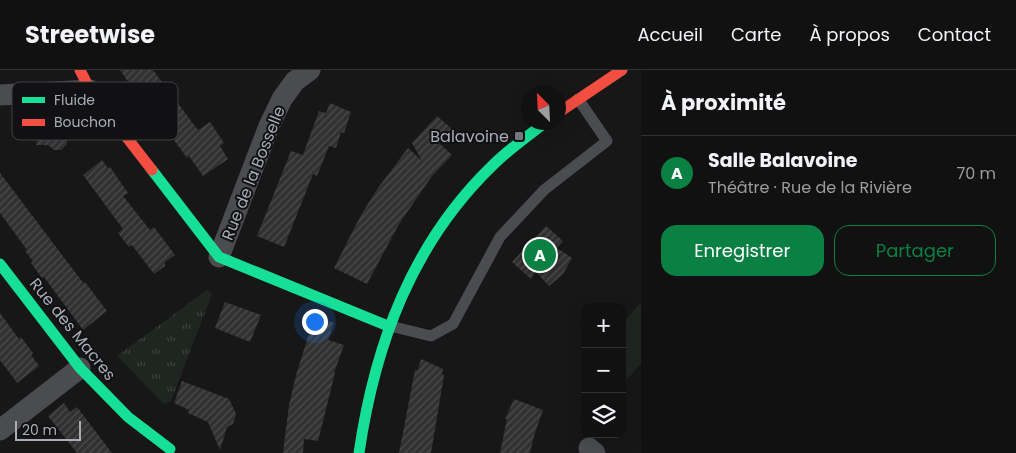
<!DOCTYPE html>
<html lang="fr">
<head>
<meta charset="utf-8">
<style>
  :root { --surface:#111; --page:#1a1a1a; --text:#f1f3f6; --muted:#9c9d9f; --line:#303131; --accent:#0b8043 }
  body { margin:0; font-family:Poppins,sans-serif; background:var(--page); color:var(--text) }
  .controls { position:absolute; right:15px; bottom:15px; display:grid; overflow:hidden; border-radius:10px; box-shadow:0 5px 20px #0002 }
  .controls button { width:45px; height:45px; display:grid; place-items:center; padding:0; border:0; border-bottom:1px solid var(--line); background:var(--surface); color:var(--text); font:25px sans-serif }
  .compass { position:absolute; left:521px; top:15px; width:45px; height:45px; border-radius:50%; background:var(--surface); box-shadow:0 5px 20px #0002; rotate:336deg }
  .scale { position:absolute; left:15px; bottom:12px; width:66px; box-sizing:border-box; padding-left:5px; border:2px solid #a9adb7; border-top:0; font-size:14px; line-height:18px; white-space:nowrap; color:#a9adb7; -webkit-text-stroke:4px #111113; paint-order:stroke }
  .you { position:absolute; left:314px; top:251px; width:18px; height:18px; margin:-12px; border:4px solid #fff; border-radius:50%; background:#1a73e8; box-shadow:0 0 0 8px #1a73e833 }
  .badge { display:grid; place-items:center; width:32px; height:32px; border-radius:50%; background:var(--accent); color:#fff; font-size:16px; font-weight:700 }
  .pin { position:absolute; translate:-50% -50%; border:2px solid #fff; box-shadow:0 1px 5px #0006 }
  .list { margin:0; padding:0; list-style:none }
  h2 { display:flex; justify-content:space-between; align-items:center; height:65px; margin:0; padding:0 20px; font-size:21px }
  h2 small { font-size:16px; font-weight:400; color:var(--muted) }
  .list li { display:grid; grid-template-columns:32px 1fr auto; gap:15px; align-items:center; box-sizing:border-box; height:75px; padding:0 20px; border-top:1px solid var(--line) }
  .list b { display:block; font-size:19px; white-space:nowrap }
  .list p { margin:0; font-size:16px; white-space:nowrap; color:var(--muted) }
  .list em { font-size:16px; font-style:normal; color:var(--muted) }
  .actions { display:flex; gap:10px; padding:15px 20px }
  .actions a { flex:1; padding:11px 0; border:1px solid var(--accent); border-radius:15px; text-align:center; font-size:18px; color:var(--accent) }
  .actions .main { background:var(--accent); color:#fff }
  .icon { flex:none; width:28px; height:28px; fill:none; stroke:currentColor; stroke-width:2; stroke-linecap:round; stroke-linejoin:round }
  .map { position:relative; flex:none; width:641px; height:383px; overflow:hidden }
  header { display:flex; align-items:center; gap:30px; box-sizing:border-box; height:70px; padding:0 25px; background:var(--surface); border-bottom:1px solid var(--line) }
  header strong { font-size:24px }
  nav { display:flex; gap:28px; margin-inline-start:auto; font-size:18px }
  main { display:flex }
  aside { flex:1; background:var(--surface) }
  .map>svg:first-child { display:block }
</style>
</head>
<body>
<header>
<strong>Streetwise</strong>
<nav><a>Accueil</a><a>Carte</a><a>À propos</a><a>Contact</a></nav>
</header>
<main>
<div class="map">
<svg width="641" height="383" viewBox="0 0 641 383">
  <defs>
    <pattern id="park-tufts" width="24" height="20" patternUnits="userSpaceOnUse" patternTransform="scale(1.25)"><rect width="24" height="20" fill="#1f2520"/><path d="M3 7l-1-3M5 7V3M7 7l1-3M15 17l-1-3M17 17v-4M19 17l1-3" fill="none" stroke="#3d423e"/></pattern>
    <pattern id="building-hatch" width="6" height="6" patternUnits="userSpaceOnUse" patternTransform="scale(1.25)"><rect width="6" height="6" fill="#313132"/><path d="M-1 1l2-2M0 6l6-6M5 7l2-2" fill="none" stroke="#4c4c4d"/></pattern>
  </defs>
  <rect width="100%" height="100%" fill="#171717"/>
  <polygon fill="#1f2520" points="641,232 641,293 624,313 622,311 622,254"/>
  <polygon fill="url(#park-tufts)" points="207,220 212,224 171,331 164,334 117,286"/>
  <g fill="url(#building-hatch)">
    <polygon points="120,0 153,0 198,60 210,52 224,73 220,76 228,89 203,106 189,86 187,88 152,40 149,42"/>
    <polygon points="330,33 351,42 344,63 341,62 336,78 329,76 317,106 313,104 284,177 257,166 291,81 303,85 319,41 326,43"/>
    <polygon points="437,46 452,59 439,73 452,85 432,106 399,154 367,214 334,198 361,145 378,118 408,78 422,91 412,73"/>
    <polygon points="23,48 67,48 67,74 61,80 54,80 48,75 36,75 37,69 23,70"/>
    <polygon points="102,90 108,98 110,97 128,123 123,126 150,160 154,157 175,185 165,192 165,196 154,204 132,175 129,177 118,163 123,159 83,105"/>
    <polygon points="0,103 84,214 85,212 107,241 83,260 44,207 42,208 31,193 33,191 25,181 27,180 0,143"/>
    <polygon points="546,156 563,171 557,178 572,188 563,204 549,216 536,202 531,209 512,192"/>
    <polygon points="225,232 261,245 250,272 215,258"/>
    <polygon points="0,243 19,269 21,267 33,283 31,285 39,296 17,313 0,290"/>
    <polygon points="315,245 334,253 328,270 344,275 334,303 335,303 318,371 304,369 303,383 283,383 289,335 296,305"/>
    <polygon points="421,289 443,299 442,304 444,305 431,383 399,383 415,300 418,300"/>
    <polygon points="182,311 229,329 236,344 233,354 227,357 220,380 208,352 188,343 189,340 174,333"/>
    <polygon points="514,329 543,340 534,366 530,383 500,383 507,349 505,349"/>
    <polygon points="64,333 70,342 77,337 112,383 77,383 48,346"/>
  </g>
  <g fill="none" stroke-linecap="round" stroke-linejoin="round">
    <polyline stroke="#4b4c4f" stroke-width="11" points="390,256 431,266 453,254 500,167 544,120 607,71 578,29"/>
    <g stroke="#4b4c4f" stroke-width="21">
      <polyline points="0,25 90,20"/>
      <polyline points="219,187 269,56 282,29 295,11 310,0"/>
      <polyline points="0,360 80,298"/>
      <polyline points="589,378 595,383"/>
    </g>
    <g stroke="#16e098" stroke-width="11">
      <polyline points="152,100 219,187 388,256"/>
      <polyline points="0,194 80,298 128,347 170,379"/>
      <path d="M 359,383 C 375,274 412,173 493,95 C 509,79 528,66 546,52"/>
    </g>
    <g stroke="#f24e42" stroke-width="11">
      <polyline points="80,0 90,20 152,100"/>
      <polyline points="558,43 622,0"/>
    </g>
  </g>
  <rect fill="#76787f" stroke="#111113" stroke-width="2" x="514" y="61" width="10" height="10" rx="2.5"/>
  <g text-anchor="middle" stroke-width="4" stroke-linejoin="round" paint-order="stroke">
    <g font-size="16" fill="#a9adb7" stroke="#111113" text-anchor="end">
      <text x="509" y="72">Balavoine</text>
    </g>
    <g font-size="16" fill="#a9adb7" stroke="#111113">
      <text transform="translate(253 103) rotate(-68)" y="6">Rue de la Bosselle</text>
      <text transform="translate(73 259) rotate(51)" y="6">Rue des Macres</text>
    </g>
  </g>
  <rect x="12" y="12" width="166" height="58" rx="8" fill="#111113" stroke="#3f4044" stroke-width="1"/>
  <rect x="22" y="27" width="23" height="6" fill="#16e098"/>
  <rect x="22" y="49" width="23" height="7" fill="#f24e42"/>
  <g font-size="14" fill="#a9adb7">
    <text x="54" y="35">Fluide</text>
    <text x="54" y="57">Bouchon</text>
  </g>
</svg>
<div class="controls">
<button>+</button>
<button>−</button>
<button><svg class="icon" aria-label="layers" viewBox="0 0 24 24"><path d="M12 4l9 5-9 5-9-5zM3 14l9 5 9-5"/></svg></button>
</div>
<svg class="compass" viewBox="-18 -18 36 36"><path d="M0-13l5 13h-10z" fill="#e53935"/><path d="M0 13l5-13h-10z" fill="#9c9d9f"/></svg>
<div class="scale">20 m</div>
<div class="you"></div>
<div class="pin badge" style="left:540px;top:185px">A</div>
</div>
<aside>
<h2>À proximité<small></small></h2>
<ul class="list">
<li><span class="badge">A</span><div><b>Salle Balavoine</b><p>Théâtre · Rue de la Rivière</p></div><em>70 m</em></li>
</ul>
<div class="actions"><a class="main">Enregistrer</a><a>Partager</a></div>
</aside>
</main>
</body>
</html>
